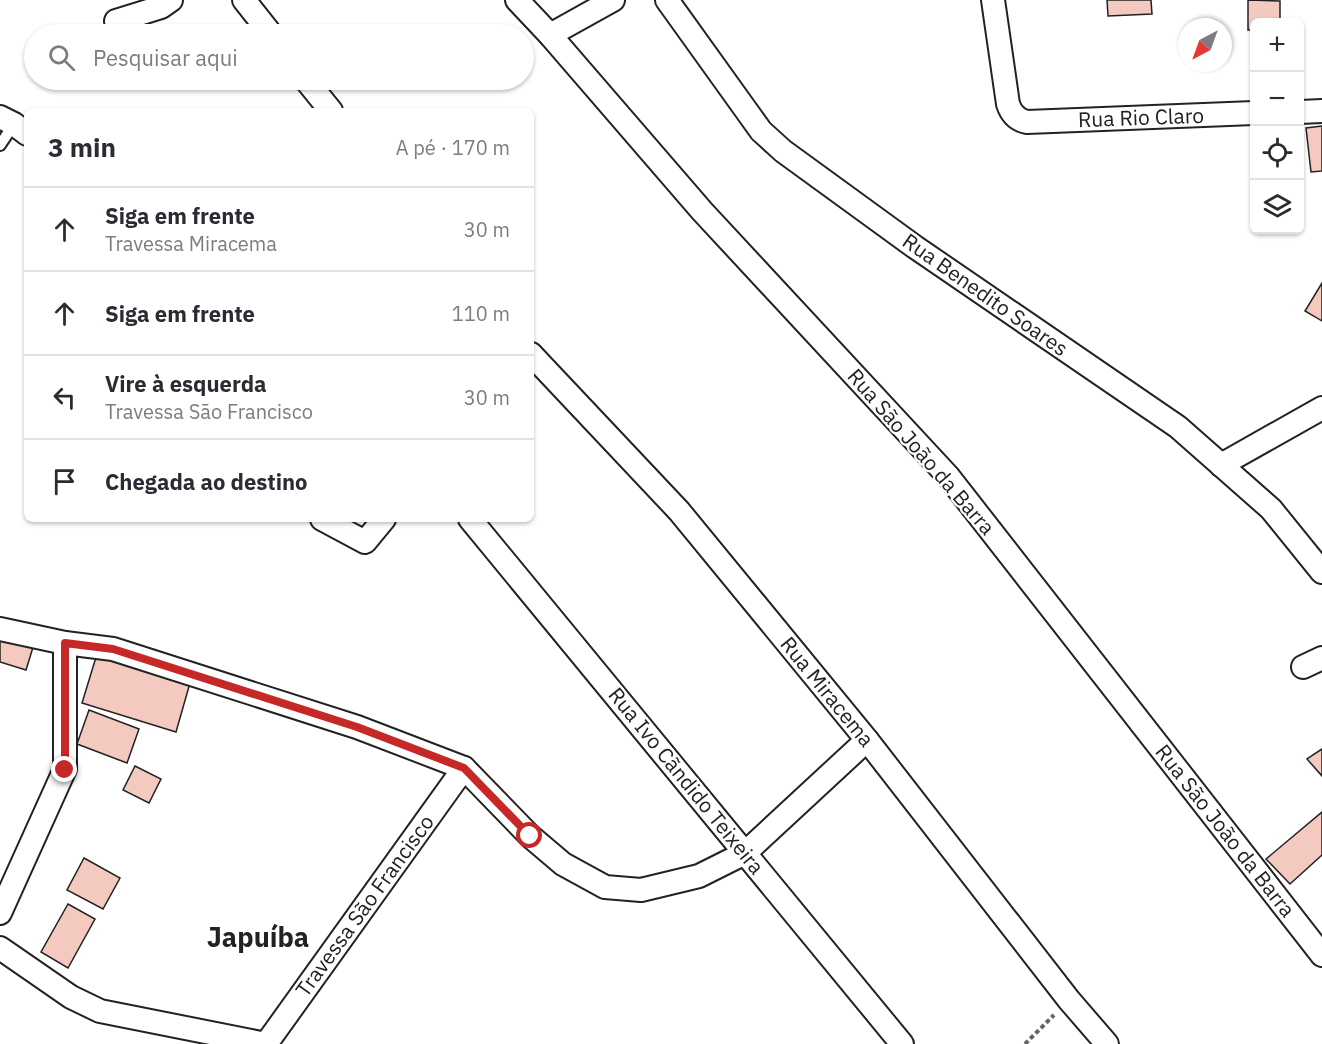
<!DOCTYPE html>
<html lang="pt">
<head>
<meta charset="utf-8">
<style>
  :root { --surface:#fff; --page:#f2f2f3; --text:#2b2b33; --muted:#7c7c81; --line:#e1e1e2 }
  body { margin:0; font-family:"IBM Plex Sans",sans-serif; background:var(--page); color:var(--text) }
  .controls { position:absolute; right:18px; top:18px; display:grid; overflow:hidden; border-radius:9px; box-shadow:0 2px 4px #0004 }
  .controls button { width:54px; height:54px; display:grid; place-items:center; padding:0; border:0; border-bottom:2px solid var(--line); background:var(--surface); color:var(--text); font:30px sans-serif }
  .compass { position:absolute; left:1178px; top:18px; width:54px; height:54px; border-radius:50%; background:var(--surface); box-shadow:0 2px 4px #0004; rotate:221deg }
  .stop { position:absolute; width:18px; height:18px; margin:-14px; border:4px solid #c62828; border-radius:50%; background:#fff }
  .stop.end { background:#c62828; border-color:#fff; box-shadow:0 2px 6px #0008 }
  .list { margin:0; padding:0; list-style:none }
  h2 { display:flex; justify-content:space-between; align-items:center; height:78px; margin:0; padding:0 24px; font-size:26px }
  h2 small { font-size:20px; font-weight:400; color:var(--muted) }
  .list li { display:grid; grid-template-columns:39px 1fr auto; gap:18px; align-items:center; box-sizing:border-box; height:84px; padding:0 24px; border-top:2px solid var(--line) }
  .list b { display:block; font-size:22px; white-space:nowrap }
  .list p { margin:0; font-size:20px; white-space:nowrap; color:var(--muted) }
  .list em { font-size:20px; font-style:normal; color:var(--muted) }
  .icon { flex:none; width:33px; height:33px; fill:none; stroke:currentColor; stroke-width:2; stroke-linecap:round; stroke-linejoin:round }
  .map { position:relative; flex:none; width:1322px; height:1044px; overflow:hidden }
  .search { position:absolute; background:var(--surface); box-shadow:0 2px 4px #0004; left:24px; top:24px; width:510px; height:66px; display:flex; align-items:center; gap:15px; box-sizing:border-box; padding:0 21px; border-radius:33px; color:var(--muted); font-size:22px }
  .panel { position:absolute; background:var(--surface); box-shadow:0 2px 4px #0004; left:24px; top:108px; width:510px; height:414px; border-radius:9px }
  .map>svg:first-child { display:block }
</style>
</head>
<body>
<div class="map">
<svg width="1322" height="1044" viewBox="0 0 1322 1044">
  <rect width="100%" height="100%" fill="#fff"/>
  <g fill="#f3c9c0" stroke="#222" stroke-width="1.5">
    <polygon points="1107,0 1151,0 1152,14 1108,16"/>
    <polygon points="1248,0 1280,1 1280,22 1254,22 1254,30 1248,30"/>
    <polygon points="1322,126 1322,171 1311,172 1306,128"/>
    <polygon points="1322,283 1322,321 1305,311"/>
    <polygon points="0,633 34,644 26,670 0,662"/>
    <polygon points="97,654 190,683 176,732 82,703"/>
    <polygon points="89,710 139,729 127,763 77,744"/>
    <polygon points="1322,749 1322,776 1307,759"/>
    <polygon points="135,766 161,779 149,803 123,790"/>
    <polygon points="1322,812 1322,855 1290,884 1266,859"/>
    <polygon points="84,858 120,878 103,909 67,890"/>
    <polygon points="68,904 95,919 68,968 41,952"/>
  </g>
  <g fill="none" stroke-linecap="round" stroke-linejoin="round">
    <defs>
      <polyline id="service" points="0,145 14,124"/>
      <g id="minor">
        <polyline points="244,0 271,34"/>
        <polyline points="517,0 550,35 702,211 948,476 1322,955"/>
        <polyline points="667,0 761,131 783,151 915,247 1178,427 1271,509 1322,572"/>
        <path d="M 993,0 L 1008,104 C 1011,113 1017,120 1027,122 L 1254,113"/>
        <polyline points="116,21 161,7 171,0"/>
        <polyline points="550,35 613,0"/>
        <polyline points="306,80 331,111"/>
        <polyline points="1300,112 1322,111"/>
        <polyline points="0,117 14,124 27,134"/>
        <polyline points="531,354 679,511 867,740 1069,1000 1107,1044"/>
        <polyline points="1221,465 1322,408"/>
        <polyline points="322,519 365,542 384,519"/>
        <polyline points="470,519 902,1044"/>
        <polyline points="0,629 65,643 113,649 357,727 464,768 530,836 563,864 605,887 641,890 699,876 745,853 867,740"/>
        <polyline points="1303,667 1322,658"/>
        <polyline points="0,913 65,769 65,643"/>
        <polyline points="0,948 71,997 100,1011 266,1044"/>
        <polyline points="266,1044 464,768"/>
      </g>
    </defs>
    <use href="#service" stroke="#222" stroke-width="14"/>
    <use href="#minor" stroke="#222" stroke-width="26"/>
    <polyline stroke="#646464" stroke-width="4" stroke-dasharray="4.5 3" stroke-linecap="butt" points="1025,1044 1054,1015"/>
    <use href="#service" stroke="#fff" stroke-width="10"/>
    <use href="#minor" stroke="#fff" stroke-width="22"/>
  </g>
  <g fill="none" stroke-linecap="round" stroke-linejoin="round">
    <polyline stroke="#c62828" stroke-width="8" points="65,770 65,643 113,649 357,727 464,768 530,836"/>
  </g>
  <g text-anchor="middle" stroke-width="4.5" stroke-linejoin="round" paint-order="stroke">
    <g font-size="21" fill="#222" stroke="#fff">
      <text transform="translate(1141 118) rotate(-2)" y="7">Rua Rio Claro</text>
      <text transform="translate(985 295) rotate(35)" y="7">Rua Benedito Soares</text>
      <text transform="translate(921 452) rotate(49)" y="7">Rua São João da Barra</text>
      <text transform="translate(827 692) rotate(51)" y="7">Rua Miracema</text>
      <text transform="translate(686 781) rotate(51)" y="7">Rua Ivo Cãndido Teixeira</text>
      <text transform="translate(1225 831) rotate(52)" y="7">Rua São João da Barra</text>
      <text transform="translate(365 906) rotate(-54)" y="7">Travessa São Francisco</text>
    </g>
    <g font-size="27" font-weight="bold" fill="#222" stroke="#fff">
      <text x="258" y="947">Japuíba</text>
    </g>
  </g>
</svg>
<div class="controls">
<button>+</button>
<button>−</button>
<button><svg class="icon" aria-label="locate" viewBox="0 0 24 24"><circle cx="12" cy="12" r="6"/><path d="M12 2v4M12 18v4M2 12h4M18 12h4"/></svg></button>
<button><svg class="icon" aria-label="layers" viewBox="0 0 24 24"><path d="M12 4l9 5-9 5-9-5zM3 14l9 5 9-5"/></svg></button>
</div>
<svg class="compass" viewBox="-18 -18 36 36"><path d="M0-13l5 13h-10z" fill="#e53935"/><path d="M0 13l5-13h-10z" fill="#7c7c81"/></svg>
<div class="stop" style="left:530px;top:836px"></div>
<div class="stop end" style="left:65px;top:770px"></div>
<div class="search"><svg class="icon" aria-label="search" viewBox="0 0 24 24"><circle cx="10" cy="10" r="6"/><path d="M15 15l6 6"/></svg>Pesquisar aqui</div>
<section class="panel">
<h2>3 min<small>A pé · 170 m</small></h2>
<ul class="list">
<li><svg class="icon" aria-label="ahead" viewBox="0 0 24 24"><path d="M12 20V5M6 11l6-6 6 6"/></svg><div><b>Siga em frente</b><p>Travessa Miracema</p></div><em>30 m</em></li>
<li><svg class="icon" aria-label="ahead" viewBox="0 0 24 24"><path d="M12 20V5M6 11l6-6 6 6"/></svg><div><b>Siga em frente</b></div><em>110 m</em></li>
<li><svg class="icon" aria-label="left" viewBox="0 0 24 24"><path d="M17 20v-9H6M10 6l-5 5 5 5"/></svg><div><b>Vire à esquerda</b><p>Travessa São Francisco</p></div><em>30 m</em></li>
<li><svg class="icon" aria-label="arrive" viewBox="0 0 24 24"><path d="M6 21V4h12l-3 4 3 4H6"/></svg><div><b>Chegada ao destino</b></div></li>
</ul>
</section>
</div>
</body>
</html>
